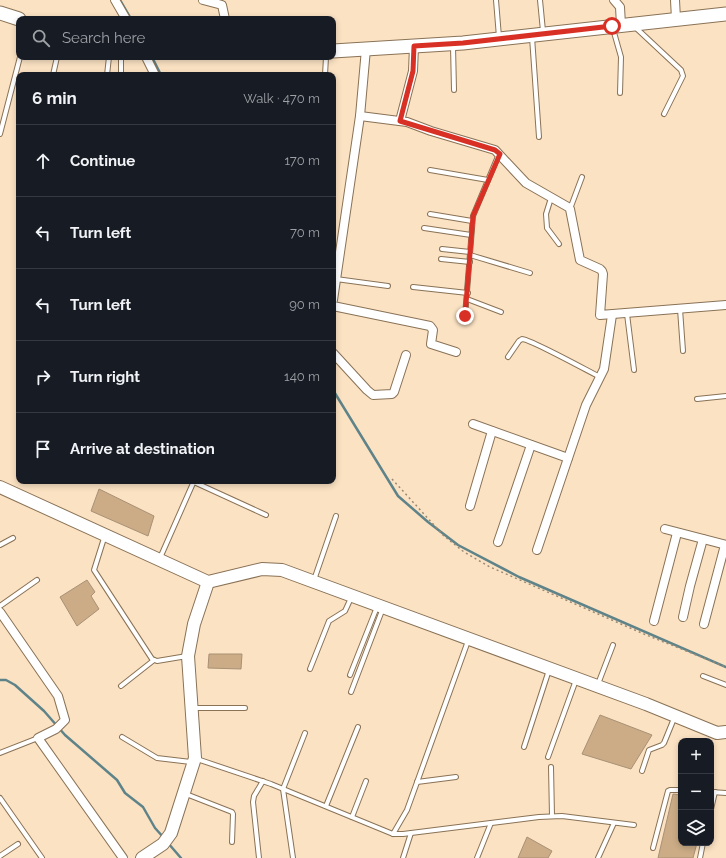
<!DOCTYPE html>
<html lang="en">
<head>
<meta charset="utf-8">
<style>
  :root { --surface:#171b24; --page:#242831; --text:#f1f3f6; --muted:#9ea1a6; --line:#363941 }
  body { margin:0; font-family:Raleway,sans-serif; background:var(--page); color:var(--text) }
  .controls { position:absolute; right:12px; bottom:12px; display:grid; overflow:hidden; border-radius:8px; box-shadow:0 2px 6px #0003 }
  .controls button { width:36px; height:36px; display:grid; place-items:center; padding:0; border:0; border-bottom:1px solid var(--line); background:var(--surface); color:var(--text); font:20px sans-serif }
  .stop { position:absolute; width:12px; height:12px; margin:-9px; border:3px solid #d93025; border-radius:50%; background:#fff }
  .stop.end { background:#d93025; border-color:#fff; box-shadow:0 1px 4px #0008 }
  .list { margin:0; padding:0; list-style:none }
  h2 { display:flex; justify-content:space-between; align-items:center; height:52px; margin:0; padding:0 16px; font-size:17px }
  h2 small { font-size:13px; font-weight:400; color:var(--muted) }
  .list li { display:grid; grid-template-columns:26px 1fr auto; gap:12px; align-items:center; box-sizing:border-box; height:72px; padding:0 16px; border-top:1px solid var(--line) }
  .list b { display:block; font-size:15px; white-space:nowrap }
  .list em { font-size:13px; font-style:normal; color:var(--muted) }
  .icon { flex:none; width:22px; height:22px; fill:none; stroke:currentColor; stroke-width:2; stroke-linecap:round; stroke-linejoin:round }
  .map { position:relative; flex:none; width:726px; height:858px; overflow:hidden }
  .search { position:absolute; background:var(--surface); box-shadow:0 2px 6px #0003; left:16px; top:16px; width:320px; height:44px; display:flex; align-items:center; gap:10px; box-sizing:border-box; padding:0 14px; border-radius:8px; color:var(--muted); font-size:15px }
  .panel { position:absolute; background:var(--surface); box-shadow:0 2px 6px #0003; left:16px; top:72px; width:320px; height:412px; border-radius:8px }
  .map>svg:first-child { display:block }
</style>
</head>
<body>
<div class="map">
<svg width="726" height="858" viewBox="0 0 726 858">
  <rect width="100%" height="100%" fill="#fbe2c3"/>
  <g fill="none" stroke-linecap="round" stroke-linejoin="round">
    <g stroke="#5e8389" stroke-width="2.5">
      <polyline points="120,0 131,19"/>
      <polyline points="152,57 161,75"/>
      <polyline points="333,390 398,496 428,522 458,545 519,577 726,667"/>
      <polyline points="0,680 6,680 15,685 44,711 65,735 117,780 125,793 143,807 155,828 164,838"/>
      <polyline points="168,843 181,858"/>
    </g>
  </g>
  <g fill="#cbac86" stroke="#a99175">
    <polygon points="99,489 154,516 148,536 91,511"/>
    <polygon points="87,580 95,592 91,596 99,609 77,626 60,597"/>
    <polygon points="209,654 242,654 241,669 208,668"/>
    <polygon points="600,715 652,735 631,769 582,754"/>
    <polygon points="673,794 681,795 681,843 697,843 693,858 658,858"/>
    <polygon points="527,837 552,851 548,858 518,858"/>
  </g>
  <g fill="none" stroke-linecap="round" stroke-linejoin="round">
    <defs>
      <g id="lane">
        <polyline points="496,0 499,37"/>
        <polyline points="540,0 543,31"/>
        <polyline points="635,27 681,70 683,76 664,114"/>
        <polyline points="613,29 621,57 620,93"/>
        <polyline points="532,37 539,137"/>
        <polyline points="453,46 454,90"/>
        <polyline points="121,57 121,75"/>
        <polyline points="53,75 57,57"/>
        <polyline points="107,75 109,57"/>
        <polyline points="325,75 326,57"/>
        <polyline points="0,134 20,57"/>
        <polyline points="430,170 488,180"/>
        <polyline points="551,198 546,214 547,228 559,244"/>
        <polyline points="570,209 582,177"/>
        <polyline points="430,214 472,221"/>
        <polyline points="424,228 471,235"/>
        <polyline points="442,249 470,252"/>
        <polyline points="470,255 530,273"/>
        <polyline points="441,259 470,262"/>
        <polyline points="336,279 388,286"/>
        <polyline points="413,287 468,293"/>
        <polyline points="467,299 501,312"/>
        <polyline points="680,309 683,351"/>
        <polyline points="627,314 634,370"/>
        <polyline points="465,316 473,216 499,154"/>
        <path d="M 508,357 L 519,341 C 520,340 521,340 522,339 C 530,339 588,371 600,377"/>
        <polyline points="697,399 726,396"/>
        <polyline points="194,482 266,515"/>
        <polyline points="105,535 94,570 152,659 157,661 187,656"/>
        <polyline points="0,545 13,538"/>
        <polyline points="160,558 194,481"/>
        <polyline points="314,580 336,516"/>
        <polyline points="0,606 37,580"/>
        <polyline points="310,669 329,621 345,611 351,598"/>
        <polyline points="350,675 377,607"/>
        <polyline points="703,676 726,685"/>
        <polyline points="598,684 613,645"/>
        <polyline points="121,686 154,660"/>
        <polyline points="351,692 383,608"/>
        <polyline points="194,708 245,708"/>
        <polyline points="122,737 157,758 191,762"/>
        <polyline points="524,747 549,670"/>
        <polyline points="0,753 38,738"/>
        <polyline points="548,757 576,680"/>
        <polyline points="197,759 271,784 393,834 403,834 539,817 562,816 634,825"/>
        <polyline points="551,767 552,816"/>
        <polyline points="642,771 649,750 662,745 664,743 675,716"/>
        <polyline points="417,782 456,777"/>
        <polyline points="711,792 726,793"/>
        <polyline points="186,794 232,812 233,814 232,842"/>
        <polyline points="0,798 42,858"/>
        <polyline points="326,806 358,727"/>
        <polyline points="711,809 715,792"/>
        <polyline points="352,817 366,781"/>
        <polyline points="393,834 407,810 468,641"/>
        <polyline points="653,848 668,791 670,790 681,790"/>
        <polyline points="0,856 18,844"/>
        <polyline points="259,858 253,802 254,796 263,781"/>
        <polyline points="293,858 283,789 305,733"/>
        <polyline points="403,858 411,833"/>
        <polyline points="477,858 491,823"/>
        <polyline points="598,858 614,823"/>
        <polyline points="700,858 703,843"/>
      </g>
      <g id="street">
        <polyline points="115,0 126,19"/>
        <polyline points="203,0 222,5 225,19"/>
        <polyline points="614,0 620,7 621,25"/>
        <polyline points="675,0 676,19"/>
        <polyline points="146,57 155,75"/>
        <polyline points="360,116 407,122 431,131 495,150 526,183 568,207 570,209 580,260 600,269 602,271 603,274 600,315 726,305"/>
        <polyline points="400,121 413,71 414,46"/>
        <polyline points="333,300 360,116 366,49"/>
        <polyline points="333,306 430,326 433,330 431,344 456,352"/>
        <polyline points="333,353 367,390 373,395 392,394 394,392 406,355"/>
        <polyline points="473,424 568,458"/>
        <polyline points="470,506 492,431"/>
        <polyline points="665,529 726,545"/>
        <polyline points="498,542 531,445"/>
        <polyline points="537,550 586,405 604,369 612,315"/>
        <polyline points="0,612 58,696 65,720 56,729 38,738 123,858"/>
        <polyline points="683,617 690,586 703,539"/>
        <polyline points="654,621 677,533"/>
        <polyline points="704,624 725,545"/>
      </g>
      <g id="secondary">
        <polyline points="0,487 208,582 262,569 282,570 646,704 717,733 726,732"/>
        <polyline points="142,858 163,844 171,833 195,758 188,656 194,624 208,582"/>
      </g>
      <g id="primary">
        <polyline points="0,13 19,19"/>
        <polyline points="333,51 463,43 726,14"/>
      </g>
    </defs>
    <use href="#lane" stroke="#897256" stroke-width="6"/>
    <use href="#street" stroke="#897256" stroke-width="10"/>
    <use href="#secondary" stroke="#897256" stroke-width="14"/>
    <use href="#primary" stroke="#897256" stroke-width="15"/>
    <polyline stroke="#9b8973" stroke-width="1.5" stroke-dasharray="2 3" stroke-linecap="butt" points="392,479 444,536 464,552 490,567 644,634 726,667"/>
    <use href="#lane" stroke="#fff" stroke-width="4"/>
    <use href="#street" stroke="#fff" stroke-width="8"/>
    <use href="#secondary" stroke="#fff" stroke-width="12"/>
    <use href="#primary" stroke="#fff" stroke-width="13"/>
  </g>
  <g fill="none" stroke-linecap="round" stroke-linejoin="round">
    <polyline stroke="#d93025" stroke-width="5" points="465,316 473,216 500,154 495,150 400,121 413,71 414,46 463,43 612,26"/>
  </g>
</svg>
<div class="controls">
<button>+</button>
<button>−</button>
<button><svg class="icon" aria-label="layers" viewBox="0 0 24 24"><path d="M12 4l9 5-9 5-9-5zM3 14l9 5 9-5"/></svg></button>
</div>
<div class="stop" style="left:612px;top:26px"></div>
<div class="stop end" style="left:465px;top:316px"></div>
<div class="search"><svg class="icon" aria-label="search" viewBox="0 0 24 24"><circle cx="10" cy="10" r="6"/><path d="M15 15l6 6"/></svg>Search here</div>
<section class="panel">
<h2>6 min<small>Walk · 470 m</small></h2>
<ul class="list">
<li><svg class="icon" aria-label="ahead" viewBox="0 0 24 24"><path d="M12 20V5M6 11l6-6 6 6"/></svg><div><b>Continue</b></div><em>170 m</em></li>
<li><svg class="icon" aria-label="left" viewBox="0 0 24 24"><path d="M17 20v-9H6M10 6l-5 5 5 5"/></svg><div><b>Turn left</b></div><em>70 m</em></li>
<li><svg class="icon" aria-label="left" viewBox="0 0 24 24"><path d="M17 20v-9H6M10 6l-5 5 5 5"/></svg><div><b>Turn left</b></div><em>90 m</em></li>
<li><svg class="icon" aria-label="right" viewBox="0 0 24 24"><path d="M7 20v-9h11M14 6l5 5-5 5"/></svg><div><b>Turn right</b></div><em>140 m</em></li>
<li><svg class="icon" aria-label="arrive" viewBox="0 0 24 24"><path d="M6 21V4h12l-3 4 3 4H6"/></svg><div><b>Arrive at destination</b></div></li>
</ul>
</section>
</div>
</body>
</html>
